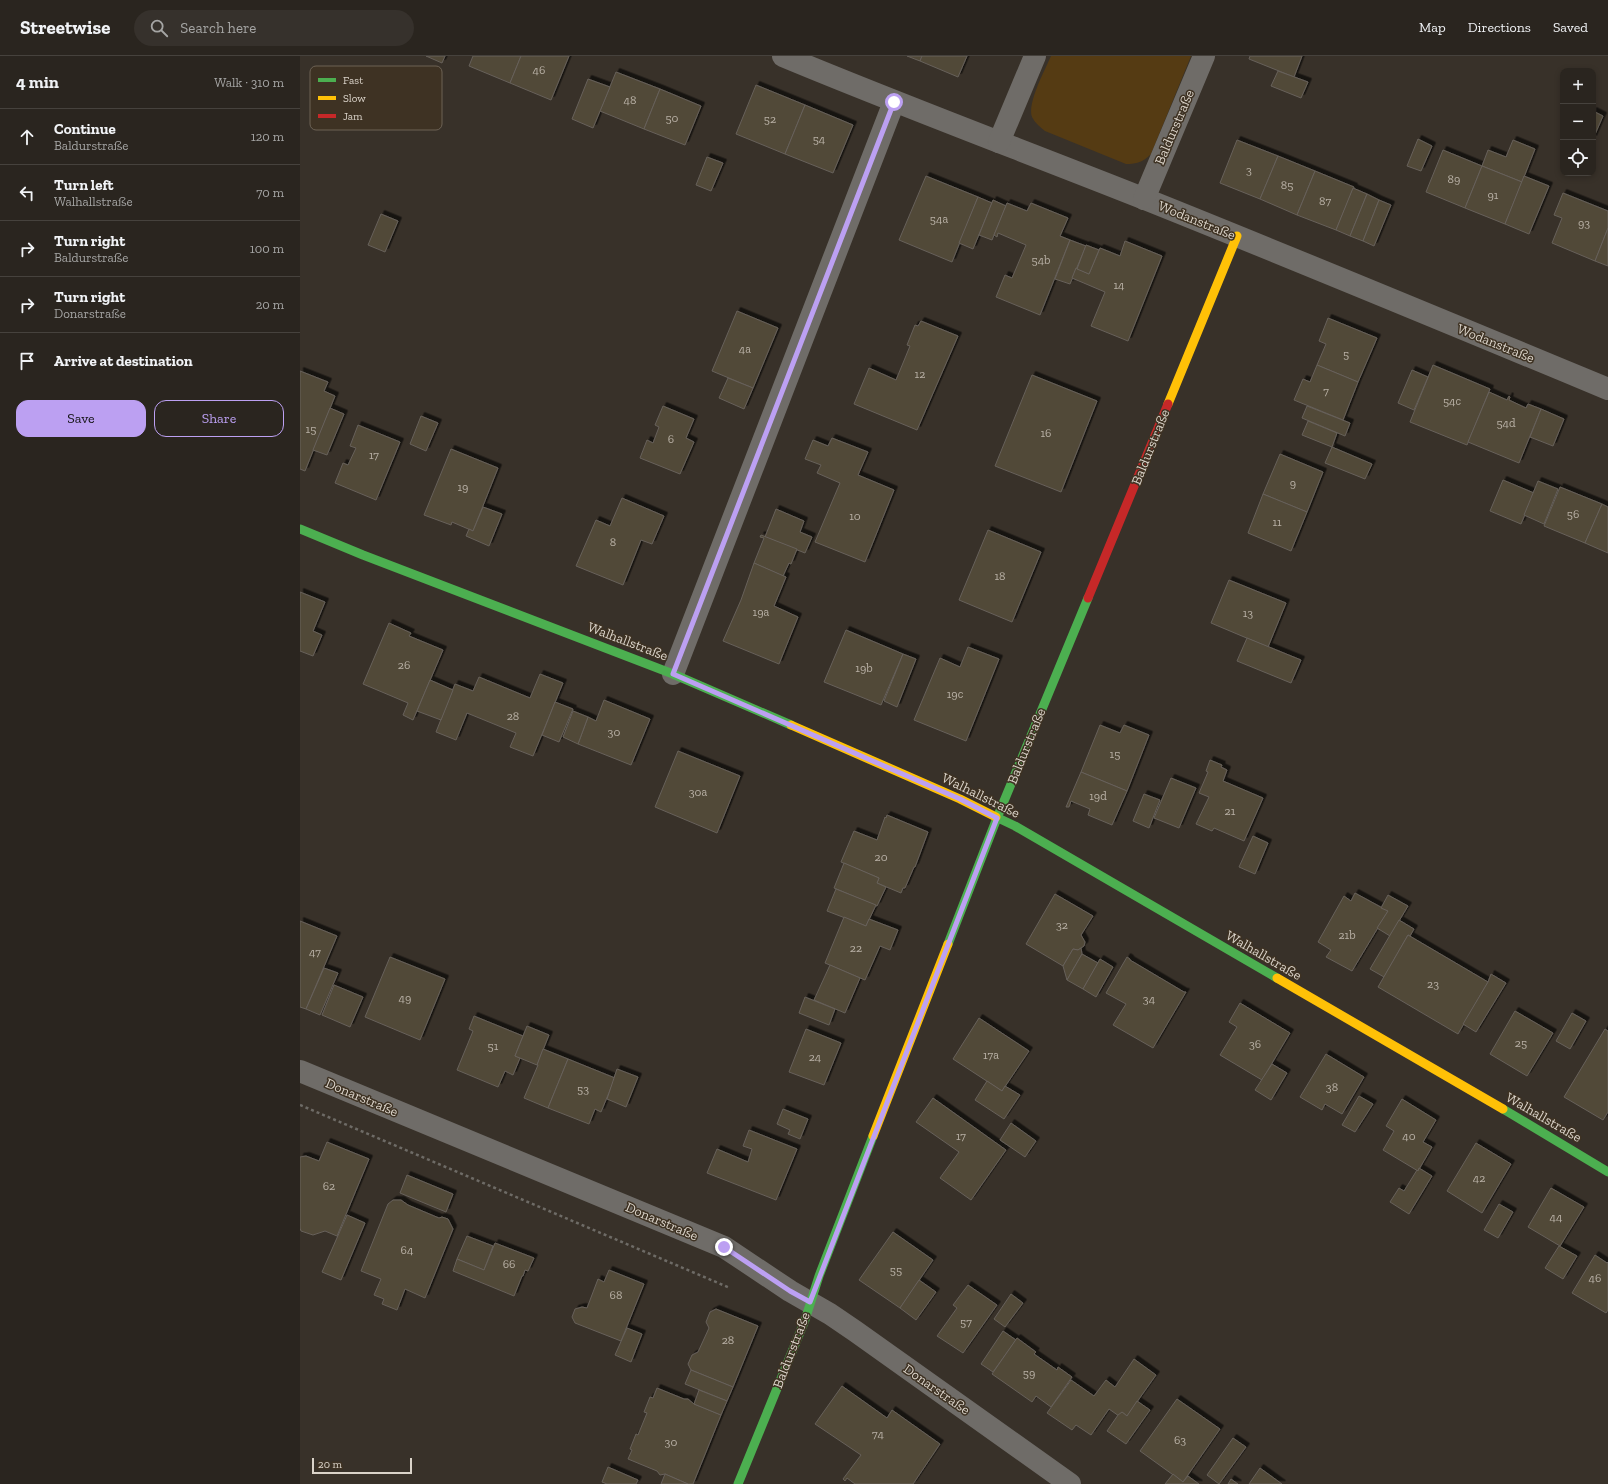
<!DOCTYPE html>
<html lang="en">
<head>
<meta charset="utf-8">
<style>
  :root { --surface:#2a251f; --page:#36312c; --text:#f1f3f6; --muted:#a5a5a4; --line:#46423d; --accent:#bca0f2 }
  body { margin:0; font-family:"Zilla Slab",serif; background:var(--page); color:var(--text) }
  .controls { position:absolute; right:12px; top:12px; display:grid; overflow:hidden; border-radius:8px; box-shadow:0 2px 6px #0003 }
  .controls button { width:36px; height:36px; display:grid; place-items:center; padding:0; border:0; border-bottom:1px solid var(--line); background:var(--surface); color:var(--text); font:20px sans-serif }
  .scale { position:absolute; left:12px; bottom:10px; width:100px; box-sizing:border-box; padding-left:4px; border:2px solid #dad3c9; border-top:0; font-size:11px; line-height:14px; white-space:nowrap; color:#dad3c9; -webkit-text-stroke:3px #3e3223; paint-order:stroke }
  .stop { position:absolute; width:12px; height:12px; margin:-9px; border:3px solid #bca0f2; border-radius:50%; background:#fff }
  .stop.end { background:#bca0f2; border-color:#fff; box-shadow:0 1px 4px #0008 }
  .list { margin:0; padding:0; list-style:none }
  h2 { display:flex; justify-content:space-between; align-items:center; height:52px; margin:0; padding:0 16px; font-size:17px }
  h2 small { font-size:13px; font-weight:400; color:var(--muted) }
  .list li { display:grid; grid-template-columns:26px 1fr auto; gap:12px; align-items:center; box-sizing:border-box; height:56px; padding:0 16px; border-top:1px solid var(--line) }
  .list b { display:block; font-size:15px; white-space:nowrap }
  .list p { margin:0; font-size:13px; white-space:nowrap; color:var(--muted) }
  .list em { font-size:13px; font-style:normal; color:var(--muted) }
  .actions { display:flex; gap:8px; padding:12px 16px }
  .actions a { flex:1; padding:9px 0; border:1px solid var(--accent); border-radius:12px; text-align:center; font-size:14px; color:var(--accent) }
  .actions .main { background:var(--accent); color:#111 }
  .icon { flex:none; width:22px; height:22px; fill:none; stroke:currentColor; stroke-width:2; stroke-linecap:round; stroke-linejoin:round }
  .map { position:relative; flex:none; width:1308px; height:1428px; overflow:hidden }
  header { display:flex; align-items:center; gap:24px; box-sizing:border-box; height:56px; padding:0 20px; background:var(--surface); border-bottom:1px solid var(--line) }
  header strong { font-size:19px }
  nav { display:flex; gap:22px; margin-inline-start:auto; font-size:14px }
  .search { width:280px; height:36px; background:var(--page); display:flex; align-items:center; gap:10px; box-sizing:border-box; padding:0 14px; border-radius:22px; color:var(--muted); font-size:15px }
  main { display:flex }
  aside { flex:1; background:var(--surface) }
  .map>svg:first-child { display:block }
</style>
</head>
<body>
<header>
<strong>Streetwise</strong>
<div class="search"><svg class="icon" aria-label="search" viewBox="0 0 24 24"><circle cx="10" cy="10" r="6"/><path d="M15 15l6 6"/></svg>Search here</div>
<nav><a>Map</a><a>Directions</a><a>Saved</a></nav>
</header>
<main>
<aside>
<h2>4 min<small>Walk · 310 m</small></h2>
<ul class="list">
<li><svg class="icon" aria-label="ahead" viewBox="0 0 24 24"><path d="M12 20V5M6 11l6-6 6 6"/></svg><div><b>Continue</b><p>Baldurstraße</p></div><em>120 m</em></li>
<li><svg class="icon" aria-label="left" viewBox="0 0 24 24"><path d="M17 20v-9H6M10 6l-5 5 5 5"/></svg><div><b>Turn left</b><p>Walhallstraße</p></div><em>70 m</em></li>
<li><svg class="icon" aria-label="right" viewBox="0 0 24 24"><path d="M7 20v-9h11M14 6l5 5-5 5"/></svg><div><b>Turn right</b><p>Baldurstraße</p></div><em>100 m</em></li>
<li><svg class="icon" aria-label="right" viewBox="0 0 24 24"><path d="M7 20v-9h11M14 6l5 5-5 5"/></svg><div><b>Turn right</b><p>Donarstraße</p></div><em>20 m</em></li>
<li><svg class="icon" aria-label="arrive" viewBox="0 0 24 24"><path d="M6 21V4h12l-3 4 3 4H6"/></svg><div><b>Arrive at destination</b></div></li>
</ul>
<div class="actions"><a class="main">Save</a><a>Share</a></div>
</aside>
<div class="map">
<svg width="1308" height="1428" viewBox="0 0 1308 1428">
  <defs>
    <filter id="shadow"><feDropShadow dx="3.5" dy="-3.5" stdDeviation="0" flood-color="#0009"/></filter>
  </defs>
  <rect width="100%" height="100%" fill="#383129"/>
  <path fill="#553b13" d="M 751,0 L 891,0 L 851,98 C 843,106 837,108 826,108 L 745,75 C 740,71 735,67 732,61 C 727,47 745,14 751,0 Z"/>
  <g fill="#514839" stroke="#67615a" filter="url(#shadow)">
    <polygon points="126,0 145,0 142,7"/>
    <polygon points="173,0 221,0 210,27 169,10"/>
    <polygon points="221,0 269,0 251,44 210,27"/>
    <polygon points="607,0 622,0 620,5"/>
    <polygon points="622,0 667,0 658,21 620,5"/>
    <polygon points="950,0 1002,0 994,21 949,3"/>
    <polygon points="978,15 1008,26 1001,42 971,30"/>
    <polygon points="316,16 360,33 344,73 300,55"/>
    <polygon points="288,23 310,31 293,72 272,63"/>
    <polygon points="456,29 505,49 485,98 436,78"/>
    <polygon points="360,33 401,50 385,89 344,73"/>
    <polygon points="505,49 553,69 533,117 485,98"/>
    <polygon points="1293,55 1303,60 1293,83"/>
    <polygon points="1118,83 1132,90 1121,115 1107,110"/>
    <polygon points="937,84 978,100 960,143 920,127"/>
    <polygon points="1213,84 1235,93 1222,126 1182,110 1188,94 1206,101"/>
    <polygon points="1143,94 1182,110 1165,152 1126,136"/>
    <polygon points="978,100 1015,115 997,159 960,143"/>
    <polygon points="407,101 423,107 411,135 396,129"/>
    <polygon points="1182,110 1222,126 1205,168 1165,152"/>
    <polygon points="1015,115 1054,131 1036,174 997,159"/>
    <polygon points="626,120 678,141 652,206 599,184"/>
    <polygon points="1224,120 1249,130 1229,178 1205,168"/>
    <polygon points="1053,132 1067,138 1050,180 1036,174"/>
    <polygon points="1263,137 1308,155 1308,172 1295,205 1252,187 1262,162 1254,159"/>
    <polygon points="1067,138 1079,144 1063,185 1050,180"/>
    <polygon points="678,141 692,147 673,193 659,187"/>
    <polygon points="693,144 706,150 692,184 679,179"/>
    <polygon points="1079,144 1091,149 1074,190 1063,185"/>
    <polygon points="707,147 727,155 731,147 768,162 760,180 770,184 740,259 696,241 705,219 712,222 726,189 698,177 697,181 694,179"/>
    <polygon points="81,158 98,165 85,196 68,189"/>
    <polygon points="1308,172 1308,210 1295,205"/>
    <polygon points="770,184 786,190 770,228 755,223"/>
    <polygon points="825,185 862,200 828,285 791,270 805,236 772,222 776,212 789,218 800,192 820,200"/>
    <polygon points="786,189 799,194 789,218 777,213"/>
    <polygon points="437,255 478,272 453,332 412,315"/>
    <polygon points="1028,262 1077,282 1058,326 1017,309 1026,288 1019,285"/>
    <polygon points="621,265 658,280 617,374 554,348 569,312 596,324 610,290 607,289 615,269 618,270"/>
    <polygon points="1017,309 1058,326 1043,364 994,344 1003,323 1010,326"/>
    <polygon points="1133,309 1190,333 1167,389 1110,366"/>
    <polygon points="1112,314 1128,321 1114,354 1098,347"/>
    <polygon points="0,315 28,326 24,335 35,340 5,415 0,413"/>
    <polygon points="732,319 797,345 761,436 695,410"/>
    <polygon points="428,322 453,332 444,353 419,342"/>
    <polygon points="1189,336 1207,344 1209,340 1210,341 1209,344 1226,352 1228,348 1241,353 1219,407 1168,386"/>
    <polygon points="363,350 394,363 386,382 394,386 380,418 340,402 347,384 353,387 359,371 355,369"/>
    <polygon points="1007,350 1050,367 1045,380 1002,362"/>
    <polygon points="30,352 44,358 27,399 13,394"/>
    <polygon points="1241,353 1264,363 1253,390 1230,381"/>
    <polygon points="121,360 138,367 126,395 110,388"/>
    <polygon points="1008,365 1037,377 1032,391 1002,379"/>
    <polygon points="58,369 100,386 76,444 35,427 43,407 48,409 56,392 50,390"/>
    <polygon points="532,382 568,396 558,419 594,434 565,506 515,486 540,427 517,417 521,409 505,403 513,384 528,390"/>
    <polygon points="1032,391 1072,408 1065,423 1025,407"/>
    <polygon points="151,393 198,412 173,475 152,466 151,469 124,459"/>
    <polygon points="980,398 1023,416 1007,456 963,438"/>
    <polygon points="1203,424 1234,437 1221,468 1190,455"/>
    <polygon points="1238,425 1258,433 1244,468 1224,459"/>
    <polygon points="1260,431 1302,448 1285,487 1244,470"/>
    <polygon points="963,438 1007,456 991,495 948,477"/>
    <polygon points="322,442 364,460 352,488 341,484 323,529 276,510 296,464 310,470"/>
    <polygon points="1302,448 1308,451 1308,497 1285,487"/>
    <polygon points="183,451 202,458 189,490 166,480 169,473 173,475"/>
    <polygon points="476,453 504,465 500,476 512,481 505,497 465,481"/>
    <polygon points="688,474 741,496 712,566 659,544"/>
    <polygon points="461,479 497,493 491,508 489,507 483,520 454,507 464,482 460,481"/>
    <polygon points="454,507 486,521 474,550 498,561 479,608 423,585 441,544"/>
    <polygon points="929,524 986,547 968,591 911,567"/>
    <polygon points="0,536 25,546 13,575 22,579 13,600 0,595"/>
    <polygon points="89,567 111,577 109,580 143,594 113,664 103,659 108,647 63,628"/>
    <polygon points="546,574 603,598 581,649 524,626"/>
    <polygon points="947,582 1001,604 991,627 937,605"/>
    <polygon points="668,591 699,603 666,685 614,664 640,602 660,611"/>
    <polygon points="603,598 616,603 597,651 584,645"/>
    <polygon points="240,618 263,627 233,700 210,691 216,677 167,657 156,684 136,676 155,628 173,635 179,621 230,642"/>
    <polygon points="130,624 153,634 141,664 117,655"/>
    <polygon points="304,644 350,663 331,709 278,688 288,661 296,665"/>
    <polygon points="255,646 273,653 259,686 242,679"/>
    <polygon points="273,655 288,661 278,688 263,681"/>
    <polygon points="800,669 820,677 824,669 849,679 827,735 781,716"/>
    <polygon points="378,695 440,720 417,777 355,751"/>
    <polygon points="910,704 922,709 921,711 927,714 923,725 963,742 944,785 914,772 912,775 896,768 909,741 899,737 908,716 906,715"/>
    <polygon points="781,716 827,735 812,769 788,759 790,753 771,745 769,751 766,751"/>
    <polygon points="871,722 896,732 879,772 854,762"/>
    <polygon points="844,738 860,744 849,772 833,765"/>
    <polygon points="587,759 628,776 615,811 614,811 605,832 603,832 601,837 577,827 579,822 541,806 554,775 577,784 585,761 586,762"/>
    <polygon points="953,780 968,787 955,818 939,811"/>
    <polygon points="544,807 579,822 577,827 586,831 577,850 534,832"/>
    <polygon points="536,833 576,849 566,870 527,855"/>
    <polygon points="1055,837 1088,855 1052,915 1026,901 1031,894 1018,886 1044,840 1051,845"/>
    <polygon points="755,838 793,860 781,879 785,886 784,890 778,894 773,893 763,910 726,888"/>
    <polygon points="1088,839 1108,850 1090,880 1077,872 1088,855 1081,852"/>
    <polygon points="544,861 566,870 569,863 598,874 590,894 580,890 565,924 525,907"/>
    <polygon points="1099,864 1114,873 1110,880 1108,879 1084,921 1070,913"/>
    <polygon points="0,865 37,880 6,953 0,951"/>
    <polygon points="1108,879 1188,926 1158,978 1078,931"/>
    <polygon points="781,892 782,898 767,924 763,910 773,893 778,894"/>
    <polygon points="782,898 798,907 783,933 767,924"/>
    <polygon points="90,901 145,923 120,984 65,961"/>
    <polygon points="827,901 830,903 830,904 884,936 886,936 853,992 813,969 826,948 806,937"/>
    <polygon points="800,903 813,911 796,941 783,933"/>
    <polygon points="530,909 560,922 545,957 514,944"/>
    <polygon points="24,912 38,917 20,959 6,953"/>
    <polygon points="1191,918 1206,927 1176,976 1163,968 1188,926"/>
    <polygon points="34,929 63,941 50,971 22,959"/>
    <polygon points="505,941 535,953 529,969 499,957"/>
    <polygon points="940,947 990,977 962,1024 920,999 937,971 929,966"/>
    <polygon points="1215,955 1253,977 1227,1020 1190,998"/>
    <polygon points="1272,957 1286,965 1270,993 1256,985"/>
    <polygon points="174,960 223,980 215,1000 220,1002 213,1019 205,1015 198,1031 157,1014 173,975 169,973"/>
    <polygon points="679,962 729,995 702,1035 653,1003"/>
    <polygon points="227,970 249,979 237,1009 215,1000"/>
    <polygon points="506,973 541,987 524,1029 489,1016"/>
    <polygon points="1305,973 1308,975 1308,1056 1303,1064 1264,1041"/>
    <polygon points="243,993 268,1003 248,1052 224,1042 238,1009 237,1009"/>
    <polygon points="1026,998 1064,1021 1042,1058 1025,1048 1022,1054 1000,1041"/>
    <polygon points="268,1003 315,1022 301,1056 295,1053 289,1068 248,1052"/>
    <polygon points="972,1008 987,1017 971,1044 955,1034"/>
    <polygon points="317,1013 338,1021 326,1051 307,1043"/>
    <polygon points="687,1025 702,1035 705,1030 720,1039 704,1063 675,1044"/>
    <polygon points="1059,1040 1073,1048 1055,1076 1042,1069"/>
    <polygon points="633,1042 706,1094 671,1144 640,1122 659,1096 616,1066"/>
    <polygon points="1102,1043 1136,1064 1123,1086 1132,1091 1118,1115 1083,1094 1094,1075 1086,1070"/>
    <polygon points="483,1053 508,1063 500,1083 488,1078 490,1074 477,1068"/>
    <polygon points="711,1067 736,1085 725,1101 700,1084"/>
    <polygon points="449,1074 497,1093 476,1144 407,1117 417,1093 448,1106 452,1093 443,1090"/>
    <polygon points="27,1086 69,1103 37,1180 25,1175 13,1179 1,1175 0,1172 0,1101 6,1100 19,1105"/>
    <polygon points="1176,1087 1211,1108 1182,1157 1147,1135"/>
    <polygon points="1119,1112 1132,1120 1109,1158 1090,1146 1099,1132 1104,1135 1117,1114 1118,1115"/>
    <polygon points="107,1119 153,1138 146,1156 100,1137"/>
    <polygon points="1251,1132 1284,1151 1260,1190 1228,1171"/>
    <polygon points="93,1144 101,1144 108,1149 139,1162 142,1161 148,1163 153,1173 125,1242 105,1233 97,1254 82,1248 84,1243 74,1239 81,1223 61,1215 88,1148"/>
    <polygon points="1199,1148 1213,1156 1198,1182 1184,1174"/>
    <polygon points="47,1159 65,1167 41,1224 22,1216"/>
    <polygon points="593,1176 633,1204 600,1252 559,1224"/>
    <polygon points="167,1180 193,1190 184,1214 157,1203"/>
    <polygon points="195,1187 234,1202 228,1215 225,1214 223,1220 222,1220 214,1240 153,1215 157,1203 184,1214"/>
    <polygon points="1259,1190 1277,1200 1263,1223 1245,1212"/>
    <polygon points="1295,1199 1307,1207 1308,1206 1308,1254 1306,1257 1272,1237"/>
    <polygon points="309,1214 344,1228 321,1285 275,1267 272,1261 275,1253 282,1251 287,1252 298,1223 304,1226"/>
    <polygon points="619,1224 636,1236 616,1264 600,1252"/>
    <polygon points="668,1229 697,1249 663,1297 637,1280 657,1252 653,1249"/>
    <polygon points="711,1238 723,1247 705,1271 694,1263"/>
    <polygon points="416,1253 458,1270 433,1331 391,1314 388,1308 392,1299 398,1296 409,1272 406,1266 410,1256"/>
    <polygon points="327,1272 342,1278 331,1306 315,1299"/>
    <polygon points="703,1275 716,1284 693,1316 681,1308"/>
    <polygon points="717,1282 736,1296 734,1298 757,1314 758,1311 772,1321 751,1351 736,1340 732,1346 692,1318"/>
    <polygon points="834,1303 856,1319 827,1360 822,1356 819,1360 809,1353 791,1379 776,1369 772,1374 747,1357 771,1324 794,1340 806,1324 815,1331"/>
    <polygon points="391,1314 433,1331 427,1345 385,1328"/>
    <polygon points="542,1330 587,1362 592,1354 640,1388 613,1428 555,1428 547,1422 545,1425 543,1423 561,1399 515,1368"/>
    <polygon points="357,1332 384,1343 388,1343 394,1348 421,1359 393,1428 388,1428 365,1418 360,1419 357,1415 328,1403 332,1394 330,1393 336,1378 338,1379 347,1357 344,1356 350,1341 353,1342"/>
    <polygon points="399,1334 427,1345 421,1359 394,1348"/>
    <polygon points="877,1343 920,1373 883,1426 840,1395"/>
    <polygon points="837,1345 850,1354 826,1388 807,1375 818,1359 822,1356 827,1360"/>
    <polygon points="933,1382 946,1391 919,1428 907,1419"/>
    <polygon points="308,1411 338,1424 336,1428 307,1428 302,1426"/>
    <polygon points="960,1412 982,1428 949,1428"/>
    <polygon points="365,1418 388,1428 361,1428"/>
    <polygon points="873,1418 883,1426 888,1420 899,1428 865,1428"/>
    <polygon points="931,1423 938,1428 928,1428"/>
  </g>
  <g fill="none" stroke-linecap="round" stroke-linejoin="round">
    <polyline stroke="#6e6b66" stroke-width="2.5" stroke-dasharray="3 3" stroke-linecap="butt" points="0,1049 430,1232"/>
    <g stroke="#6f6c68" stroke-width="22">
      <path d="M 483,0 C 603,50 724,95 845,143 C 1000,205 1154,269 1308,333"/>
      <polyline points="699,86 735,0"/>
      <polyline points="844,143 904,0"/>
      <polyline points="373,618 594,46"/>
      <polyline points="0,1015 424,1191 490,1235 530,1258 555,1275 770,1428"/>
    </g>
    <g stroke="#4caf50" stroke-width="9">
      <polyline points="0,473 63,499 373,618 491,669"/>
      <polyline points="696,761 715,770 977,922"/>
      <polyline points="648,888 697,762 788,542"/>
      <polyline points="1203,1053 1308,1116"/>
      <polyline points="438,1428 505,1264 519,1220 573,1080"/>
    </g>
    <g stroke="#ffc107" stroke-width="9">
      <polyline points="868,348 937,180"/>
      <polyline points="491,669 660,743 696,761"/>
      <polyline points="977,922 1203,1053"/>
      <polyline points="573,1080 648,888"/>
    </g>
    <polyline stroke="#c62828" stroke-width="9" points="788,542 868,348"/>
  </g>
  <g fill="none" stroke-linecap="round" stroke-linejoin="round">
    <polyline stroke="#bca0f2" stroke-width="5" points="424,1191 490,1235 510,1246 697,762 660,743 373,618 594,46"/>
  </g>
  <g text-anchor="middle" stroke-width="3" stroke-linejoin="round" paint-order="stroke">
    <g font-size="12" fill="#b8b0a5">
      <text x="239" y="18">46</text>
      <text x="330" y="48">48</text>
      <text x="372" y="66">50</text>
      <text x="470" y="67">52</text>
      <text x="519" y="87">54</text>
      <text x="949" y="118">3</text>
      <text x="1154" y="127">89</text>
      <text x="987" y="133">85</text>
      <text x="1193" y="143">91</text>
      <text x="1025" y="149">87</text>
      <text x="639" y="167">54a</text>
      <text x="1284" y="171">93</text>
      <text x="741" y="208">54b</text>
      <text x="819" y="233">14</text>
      <text x="445" y="297">4a</text>
      <text x="1046" y="302">5</text>
      <text x="620" y="322">12</text>
      <text x="1026" y="339">7</text>
      <text x="1152" y="349">54c</text>
      <text x="1206" y="371">54d</text>
      <text x="11" y="377">15</text>
      <text x="746" y="381">16</text>
      <text x="371" y="387">6</text>
      <text x="74" y="403">17</text>
      <text x="993" y="431">9</text>
      <text x="163" y="435">19</text>
      <text x="1273" y="462">56</text>
      <text x="555" y="464">10</text>
      <text x="977" y="470">11</text>
      <text x="313" y="490">8</text>
      <text x="700" y="524">18</text>
      <text x="461" y="560">19a</text>
      <text x="948" y="561">13</text>
      <text x="104" y="613">26</text>
      <text x="564" y="616">19b</text>
      <text x="655" y="642">19c</text>
      <text x="213" y="664">28</text>
      <text x="314" y="680">30</text>
      <text x="815" y="702">15</text>
      <text x="398" y="740">30a</text>
      <text x="798" y="744">19d</text>
      <text x="930" y="759">21</text>
      <text x="581" y="805">20</text>
      <text x="762" y="873">32</text>
      <text x="1047" y="883">21b</text>
      <text x="556" y="896">22</text>
      <text x="15" y="900">47</text>
      <text x="1133" y="932">23</text>
      <text x="105" y="946">49</text>
      <text x="849" y="947">34</text>
      <text x="1221" y="991">25</text>
      <text x="955" y="992">36</text>
      <text x="193" y="994">51</text>
      <text x="691" y="1003">17a</text>
      <text x="515" y="1005">24</text>
      <text x="1032" y="1035">38</text>
      <text x="283" y="1037">53</text>
      <text x="661" y="1084">17</text>
      <text x="1109" y="1084">40</text>
      <text x="1179" y="1126">42</text>
      <text x="29" y="1134">62</text>
      <text x="1256" y="1165">44</text>
      <text x="107" y="1198">64</text>
      <text x="209" y="1212">66</text>
      <text x="596" y="1218">55</text>
      <text x="1295" y="1226">46</text>
      <text x="316" y="1243">68</text>
      <text x="666" y="1270">57</text>
      <text x="428" y="1288">28</text>
      <text x="729" y="1321">59</text>
      <text x="578" y="1382">74</text>
      <text x="880" y="1388">63</text>
      <text x="371" y="1390">30</text>
    </g>
    <g font-size="14" fill="#dad3c9" stroke="#3e3223">
      <text transform="translate(874 71) rotate(-67)" y="5">Baldurstraße</text>
      <text transform="translate(897 164) rotate(22)" y="5">Wodanstraße</text>
      <text transform="translate(1196 287) rotate(22)" y="5">Wodanstraße</text>
      <text transform="translate(850 391) rotate(-68)" y="5">Baldurstraße</text>
      <text transform="translate(328 585) rotate(21)" y="5">Walhallstraße</text>
      <text transform="translate(726 690) rotate(-68)" y="5">Baldurstraße</text>
      <text transform="translate(681 739) rotate(26)" y="5">Walhallstraße</text>
      <text transform="translate(964 899) rotate(30)" y="5">Walhallstraße</text>
      <text transform="translate(62 1041) rotate(23)" y="5">Donarstraße</text>
      <text transform="translate(1244 1061) rotate(30)" y="5">Walhallstraße</text>
      <text transform="translate(362 1165) rotate(23)" y="5">Donarstraße</text>
      <text transform="translate(491 1294) rotate(-69)" y="5">Baldurstraße</text>
      <text transform="translate(637 1333) rotate(35)" y="5">Donarstraße</text>
    </g>
  </g>
  <rect x="10" y="10" width="132" height="64" rx="6" fill="#3e3223" stroke="#6d6255" stroke-width="1"/>
  <rect x="18" y="22" width="18" height="4" fill="#4caf50"/>
  <rect x="18" y="40" width="18" height="4" fill="#ffc107"/>
  <rect x="18" y="58" width="18" height="4" fill="#c62828"/>
  <g font-size="11" fill="#dad3c9">
    <text x="43" y="28">Fast</text>
    <text x="43" y="46">Slow</text>
    <text x="43" y="64">Jam</text>
  </g>
</svg>
<div class="controls">
<button>+</button>
<button>−</button>
<button><svg class="icon" aria-label="locate" viewBox="0 0 24 24"><circle cx="12" cy="12" r="6"/><path d="M12 2v4M12 18v4M2 12h4M18 12h4"/></svg></button>
</div>
<div class="scale">20 m</div>
<div class="stop" style="left:594px;top:46px"></div>
<div class="stop end" style="left:424px;top:1191px"></div>
</div>
</main>
</body>
</html>
